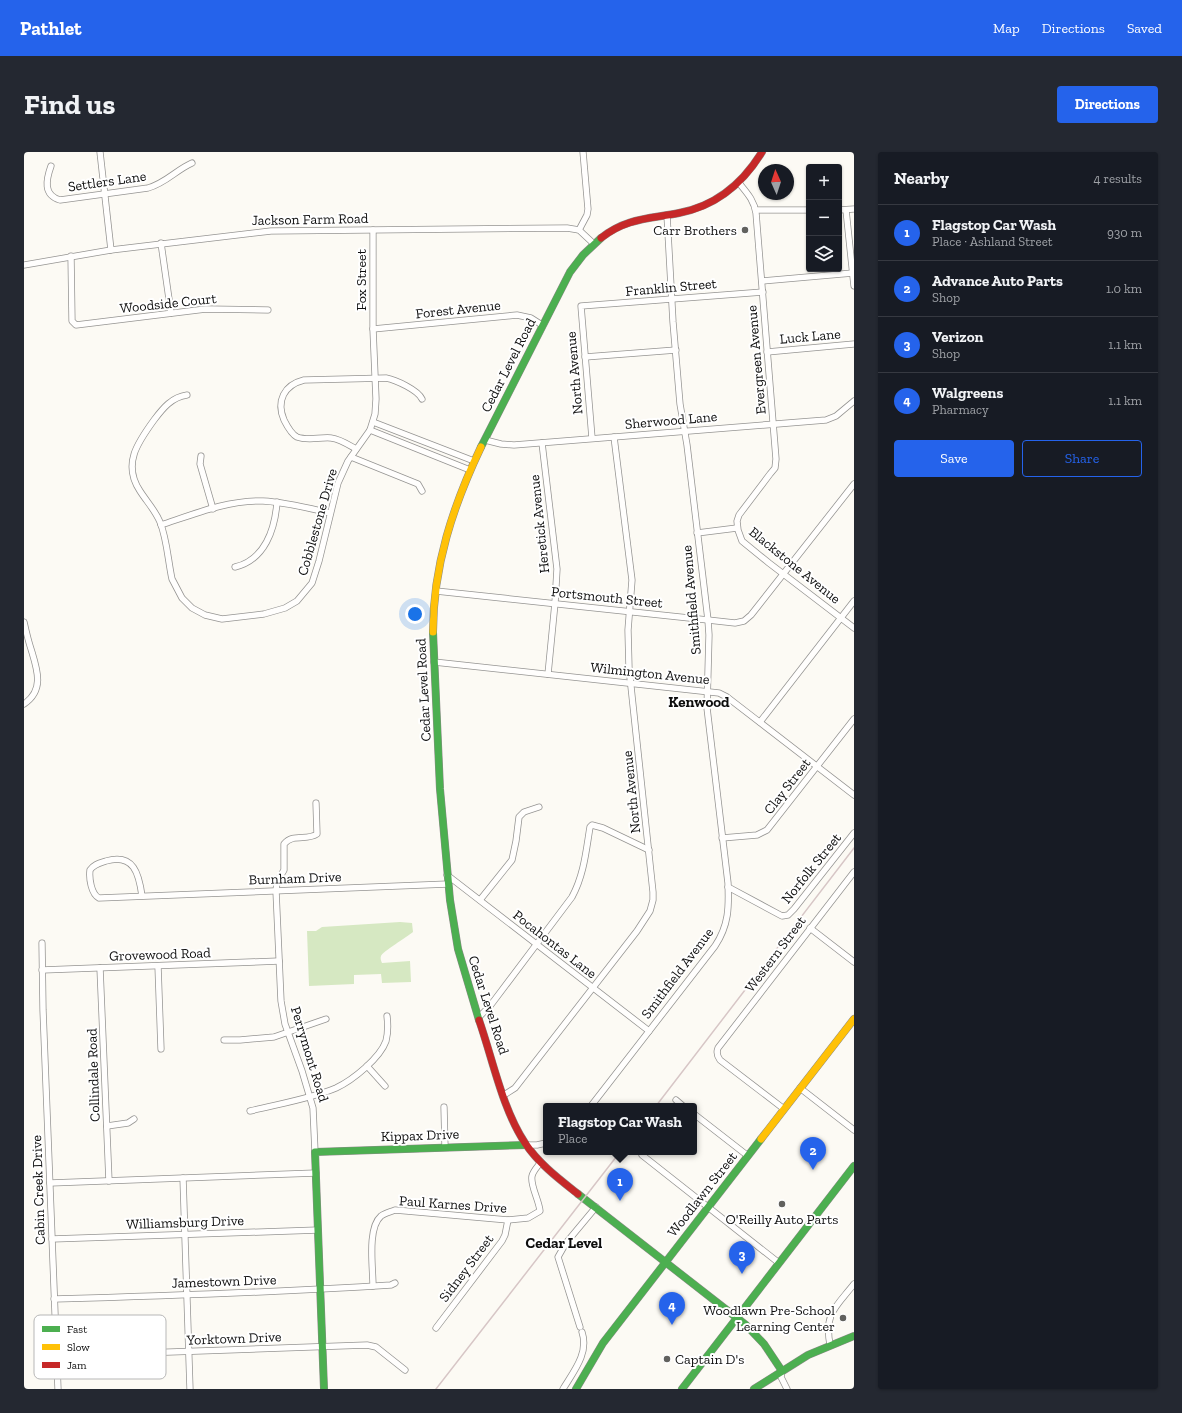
<!DOCTYPE html>
<html lang="en">
<head>
<meta charset="utf-8">
<style>
  :root { --surface:#171b24; --page:#242831; --text:#f1f3f6; --muted:#9ea1a6; --line:#363941; --accent:#2563eb }
  body { margin:0; font-family:"Zilla Slab",serif; background:var(--page); color:var(--text) }
  .controls { position:absolute; right:12px; top:12px; display:grid; overflow:hidden; border-radius:4px; box-shadow:0 1px 3px #0004 }
  .controls button { width:36px; height:36px; display:grid; place-items:center; padding:0; border:0; border-bottom:1px solid var(--line); background:var(--surface); color:var(--text); font:20px sans-serif }
  .compass { position:absolute; left:734px; top:12px; width:36px; height:36px; border-radius:50%; background:var(--surface); box-shadow:0 1px 3px #0004; rotate:357deg }
  .you { position:absolute; left:391px; top:462px; width:14px; height:14px; margin:-10px; border:3px solid #fff; border-radius:50%; background:#1a73e8; box-shadow:0 0 0 6px #1a73e833 }
  .badge { display:grid; place-items:center; width:26px; height:26px; border-radius:50%; background:var(--accent); color:#fff; font-size:13px; font-weight:700 }
  .pin { position:absolute; translate:-50% -33px; filter:drop-shadow(0 1px 2px #0008) }
  .pin::after { content:''; position:absolute; top:21px; width:14px; height:12px; background:inherit; clip-path:polygon(0 0,100% 0,50% 100%) }
  .popup { position:absolute; left:519px; top:951px; width:154px; height:52px; box-sizing:border-box; display:grid; place-content:center; border-radius:4px; background:var(--surface); filter:drop-shadow(0 1px 3px #0005); font-size:13px; white-space:nowrap; color:var(--muted) }
  .popup b { font-size:15px; color:var(--text) }
  .popup::after { content:''; position:absolute; left:50%; top:100%; margin-left:-8px; border:8px solid transparent; border-top-color:var(--surface) }
  .list { margin:0; padding:0; list-style:none }
  h2 { display:flex; justify-content:space-between; align-items:center; height:52px; margin:0; padding:0 16px; font-size:17px }
  h2 small { font-size:13px; font-weight:400; color:var(--muted) }
  .list li { display:grid; grid-template-columns:26px 1fr auto; gap:12px; align-items:center; box-sizing:border-box; height:56px; padding:0 16px; border-top:1px solid var(--line) }
  .list b { display:block; font-size:15px; white-space:nowrap }
  .list p { margin:0; font-size:13px; white-space:nowrap; color:var(--muted) }
  .list em { font-size:13px; font-style:normal; color:var(--muted) }
  .actions { display:flex; gap:8px; padding:12px 16px }
  .actions a { flex:1; padding:9px 0; border:1px solid var(--accent); border-radius:4px; text-align:center; font-size:14px; color:var(--accent) }
  .actions .main { background:var(--accent); color:#fff }
  .icon { flex:none; width:22px; height:22px; fill:none; stroke:currentColor; stroke-width:2; stroke-linecap:round; stroke-linejoin:round }
  .map { position:relative; flex:none; width:830px; height:1237px; overflow:hidden; border-radius:4px }
  header { display:flex; align-items:center; gap:24px; box-sizing:border-box; height:56px; padding:0 20px; background:var(--accent); color:#fff }
  header strong { font-size:19px }
  nav { display:flex; gap:22px; margin-inline-start:auto; font-size:14px }
  .intro { display:flex; align-items:center; justify-content:space-between; box-sizing:border-box; height:96px; padding:0 24px }
  h1 { margin:0; font-size:28px }
  .button { padding:10px 18px; border-radius:4px; background:var(--accent); color:#fff; font-size:14px; font-weight:700 }
  main { display:flex; gap:24px; padding:0 24px }
  aside { flex:1; background:var(--surface); border-radius:4px; box-shadow:0 1px 3px #0004 }
  .map>svg:first-child { display:block }
</style>
</head>
<body>
<header>
<strong>Pathlet</strong>
<nav><a>Map</a><a>Directions</a><a>Saved</a></nav>
</header>
<div class="intro"><h1>Find us</h1><a class="button">Directions</a></div>
<main>
<div class="map">
<svg width="830" height="1237" viewBox="0 0 830 1237">
  <rect width="100%" height="100%" fill="#fcfaf4"/>
  <path fill="#d6e8c2" d="M 376,770 L 388,771 L 389,780 C 383,785 358,800 357,804 C 356,806 357,809 358,811 L 386,809 L 387,830 L 358,831 L 357,822 L 330,823 L 330,832 L 285,834 L 283,779 L 292,779 L 298,775 Z"/>
  <g fill="none" stroke-linecap="round" stroke-linejoin="round">
    <defs>
      <g id="street">
        <polyline points="76,0 87,98"/>
        <path d="M 27,14 C 22,28 19,43 36,48 L 124,36 C 142,31 152,18 168,11"/>
        <path d="M 715,31 C 723,41 730,48 732,61 L 752,307 L 751,316 L 746,322 L 715,363 L 713,369 L 714,378 L 718,389 L 745,411 L 830,476"/>
        <polyline points="732,58 785,58"/>
        <polyline points="815,58 830,57"/>
        <polyline points="822,58 830,134"/>
        <polyline points="555,78 563,63 564,57 559,0"/>
        <polyline points="137,91 147,161"/>
        <polyline points="47,104 48,169 52,173 182,157 244,158"/>
        <polyline points="0,113 87,98 247,79 543,76 555,78 570,92"/>
        <polyline points="738,129 829,121"/>
        <polyline points="349,177 493,163 507,166 518,173"/>
        <polyline points="743,200 830,192"/>
        <polyline points="561,205 652,198"/>
        <path d="M 163,243 C 148,245 139,256 130,268 C 114,290 98,312 116,339 C 123,350 131,358 136,370 C 143,387 144,409 148,427 L 158,446 L 168,456 L 181,463 L 198,467 L 240,462 L 261,456 L 273,449 L 288,431 L 295,409 L 314,331 L 324,309 L 346,278 L 351,262 L 352,247 L 349,177 L 349,78"/>
        <polyline points="349,270 450,309"/>
        <polyline points="346,278 446,318"/>
        <polyline points="568,286 557,154 739,140"/>
        <polyline points="461,288 477,292 490,293 802,268 812,264 830,249"/>
        <polyline points="518,291 533,417 531,451 524,522"/>
        <path d="M 332,297 C 325,293 316,287 307,286 C 296,285 284,289 273,285 C 267,282 263,274 260,268 C 252,249 260,233 280,228 L 362,226 C 372,228 394,238 398,247"/>
        <polyline points="177,304 176,312 189,357"/>
        <polyline points="327,305 394,332 398,339"/>
        <path d="M 137,373 C 170,362 204,348 239,349 C 261,350 284,356 306,361"/>
        <polyline points="673,381 713,376"/>
        <path d="M 211,415 C 241,408 251,377 253,350"/>
        <polyline points="412,439 684,468 711,471 720,469 727,463 830,332"/>
        <path d="M 0,470 C 2,479 4,488 7,497 C 13,517 21,538 0,552"/>
        <polyline points="410,510 695,541 703,545 830,643"/>
        <polyline points="736,570 830,449"/>
        <polyline points="698,686 733,683 743,678 830,567"/>
        <polyline points="423,723 625,879"/>
        <polyline points="704,735 758,764 764,763 770,757 830,681"/>
        <path d="M 118,744 C 115,722 110,701 82,709 C 76,711 70,712 66,718 C 65,726 67,742 75,746 L 424,732"/>
        <polyline points="456,748 488,708 492,689 495,665 500,660 515,655"/>
        <polyline points="786,776 830,810"/>
        <polyline points="18,791 19,858 34,1237"/>
        <polyline points="134,814 137,897"/>
        <polyline points="76,816 85,1029"/>
        <polyline points="18,818 255,809"/>
        <path d="M 455,865 L 466,854 L 548,745 C 560,723 562,699 566,675 L 568,673 L 579,676 L 625,698"/>
        <polyline points="200,888 216,888 250,885 302,867"/>
        <polyline points="343,914 361,934"/>
        <polyline points="776,936 830,978"/>
        <polyline points="480,943 491,936 613,779 626,759 629,748 629,740 605,516 604,478 608,428 590,285"/>
        <polyline points="652,948 659,954"/>
        <path d="M 567,954 L 691,794 C 705,773 705,755 704,731 L 683,556 L 685,483 L 684,468 L 663,293 L 656,252 L 649,170 L 643,63"/>
        <polyline points="420,955 421,995"/>
        <path d="M 760,957 L 696,908 C 693,904 692,901 694,896 L 830,720"/>
        <path d="M 226,959 C 254,952 286,947 312,936 C 329,928 356,906 362,889 C 364,881 364,872 363,864"/>
        <polyline points="670,962 724,1004"/>
        <polyline points="83,974 104,971 110,967"/>
        <polyline points="502,993 513,993 522,991"/>
        <path d="M 291,1000 L 289,956 L 278,919 L 261,872 L 257,849 L 252,739 L 253,730 L 260,718 L 260,692 C 269,681 283,689 293,682 L 292,651"/>
        <polyline points="618,1003 755,1111"/>
        <polyline points="159,1026 166,1237"/>
        <polyline points="26,1031 292,1021"/>
        <polyline points="28,1087 294,1078"/>
        <path d="M 349,1134 C 349,1116 343,1076 357,1064 C 361,1061 366,1060 371,1058 L 484,1068 L 504,1066 L 516,1059 C 515,1048 506,1033 508,1024 C 509,1019 514,1014 517,1010"/>
        <path d="M 30,1147 C 142,1144 255,1140 367,1133 L 371,1131"/>
        <polyline points="556,1175 534,1105 542,1091 572,1055"/>
        <polyline points="412,1176 478,1089 481,1083 484,1068"/>
        <path d="M 806,1193 C 800,1161 812,1155 830,1132"/>
        <polyline points="32,1204 343,1193 352,1195 381,1218"/>
        <polyline points="758,1219 757,1225 763,1237"/>
        <path d="M 539,1237 C 550,1219 565,1201 558,1180"/>
      </g>
      <g id="fast">
        <polyline points="457,295 546,120 559,103 577,86"/>
        <polyline points="409,480 416,637 426,748 434,797 455,868"/>
        <polyline points="554,1042 722,1173 740,1192 758,1219"/>
        <polyline points="300,1237 291,1000 502,993"/>
        <polyline points="552,1237 579,1191 737,987"/>
        <polyline points="658,1237 830,1014"/>
        <polyline points="730,1237 784,1203 830,1184"/>
      </g>
      <g id="slow">
        <path d="M 409,480 C 409,414 429,354 457,295"/>
        <polyline points="737,987 830,867"/>
      </g>
      <g id="jam">
        <path d="M 577,86 C 602,66 625,67 655,61 C 692,54 719,31 738,0"/>
        <path d="M 455,868 C 469,908 478,956 501,991 C 515,1012 535,1027 554,1042"/>
      </g>
    </defs>
    <use href="#street" stroke="#959492" stroke-width="7"/>
    <use href="#fast" stroke="#8c8b88" stroke-width="8"/>
    <use href="#slow" stroke="#8c8b88" stroke-width="8"/>
    <use href="#jam" stroke="#8c8b88" stroke-width="8"/>
    <use href="#street" stroke="#fffefd" stroke-width="5.5"/>
    <use href="#fast" stroke="#4caf50" stroke-width="7"/>
    <use href="#slow" stroke="#ffc107" stroke-width="7"/>
    <use href="#jam" stroke="#c62828" stroke-width="7"/>
    <g stroke="#d7c6c6" stroke-width="1.5">
      <polyline points="632,954 830,696"/>
      <polyline points="412,1237 596,1000"/>
    </g>
  </g>
  <g fill="#61615e" stroke="#fff" stroke-width="1.5">
    <circle cx="721" cy="78" r="4"/>
    <circle cx="758" cy="1052" r="4"/>
    <circle cx="819" cy="1166" r="4"/>
    <circle cx="643" cy="1207" r="4"/>
  </g>
  <g text-anchor="middle" stroke-width="4" stroke-linejoin="round" paint-order="stroke">
    <g font-size="14" fill="#0e0e0e" stroke="#fff">
      <text transform="translate(83 29) rotate(-8)" y="5">Settlers Lane</text>
      <text transform="translate(286 67) rotate(-1)" y="5">Jackson Farm Road</text>
      <text transform="translate(337 128) rotate(-90)" y="5">Fox Street</text>
      <text transform="translate(647 135) rotate(-5)" y="5">Franklin Street</text>
      <text transform="translate(144 151) rotate(-6)" y="5">Woodside Court</text>
      <text transform="translate(434 157) rotate(-6)" y="5">Forest Avenue</text>
      <text transform="translate(786 184) rotate(-5)" y="5">Luck Lane</text>
      <text transform="translate(732 208) rotate(-95)" y="5">Evergreen Avenue</text>
      <text transform="translate(484 213) rotate(-63)" y="5">Cedar Level Road</text>
      <text transform="translate(550 221) rotate(-95)" y="5">North Avenue</text>
      <text transform="translate(647 268) rotate(-5)" y="5">Sherwood Lane</text>
      <text transform="translate(293 370) rotate(-74)" y="5">Cobblestone Drive</text>
      <text transform="translate(515 372) rotate(-96)" y="5">Heretick Avenue</text>
      <text transform="translate(771 413) rotate(39)" y="5">Blackstone Avenue</text>
      <text transform="translate(583 445) rotate(6)" y="5">Portsmouth Street</text>
      <text transform="translate(667 448) rotate(-95)" y="5">Smithfield Avenue</text>
      <text transform="translate(626 521) rotate(6)" y="5">Wilmington Avenue</text>
      <text transform="translate(399 538) rotate(-93)" y="5">Cedar Level Road</text>
      <text transform="translate(763 634) rotate(-52)" y="5">Clay Street</text>
      <text transform="translate(607 640) rotate(-96)" y="5">North Avenue</text>
      <text transform="translate(787 716) rotate(-51)" y="5">Norfolk Street</text>
      <text transform="translate(271 726) rotate(-2)" y="5">Burnham Drive</text>
      <text transform="translate(531 792) rotate(38)" y="5">Pocahontas Lane</text>
      <text transform="translate(136 802) rotate(-2)" y="5">Grovewood Road</text>
      <text transform="translate(751 802) rotate(-53)" y="5">Western Street</text>
      <text transform="translate(653 821) rotate(-53)" y="5">Smithfield Avenue</text>
      <text transform="translate(465 853) rotate(72)" y="5">Cedar Level Road</text>
      <text transform="translate(286 902) rotate(73)" y="5">Perrymont Road</text>
      <text transform="translate(69 923) rotate(-92)" y="5">Collindale Road</text>
      <text transform="translate(396 983) rotate(-2)" y="5">Kippax Drive</text>
      <text transform="translate(14 1038) rotate(-92)" y="5">Cabin Creek Drive</text>
      <text transform="translate(678 1042) rotate(-52)" y="5">Woodlawn Street</text>
      <text transform="translate(429 1052) rotate(4)" y="5">Paul Karnes Drive</text>
      <text transform="translate(161 1070) rotate(-2)" y="5">Williamsburg Drive</text>
      <text transform="translate(442 1116) rotate(-53)" y="5">Sidney Street</text>
      <text transform="translate(200 1129) rotate(-2)" y="5">Jamestown Drive</text>
      <text transform="translate(210 1186) rotate(-2)" y="5">Yorktown Drive</text>
    </g>
    <g font-size="14" fill="#0e0e0e" stroke="#fff" text-anchor="end">
      <text x="713" y="83">Carr Brothers</text>
      <text x="758" y="1072" text-anchor="middle">O'Reilly Auto Parts</text>
      <text x="811" y="1163">Woodlawn Pre-School<tspan x="811" dy="16">Learning Center</tspan></text>
      <text x="651" y="1212" text-anchor="start">Captain D's</text>
    </g>
    <g font-size="15" font-weight="bold" fill="#0e0e0e" stroke="#fff">
      <text x="675" y="555">Kenwood</text>
      <text x="540" y="1096">Cedar Level</text>
    </g>
  </g>
  <rect x="10" y="1163" width="132" height="64" rx="6" fill="#fff" stroke="#b7b7b7" stroke-width="1"/>
  <rect x="18" y="1174" width="18" height="6" fill="#4caf50"/>
  <rect x="18" y="1192" width="18" height="6" fill="#ffc107"/>
  <rect x="18" y="1210" width="18" height="6" fill="#c62828"/>
  <g font-size="11" fill="#0e0e0e">
    <text x="43" y="1181">Fast</text>
    <text x="43" y="1199">Slow</text>
    <text x="43" y="1217">Jam</text>
  </g>
</svg>
<div class="controls">
<button>+</button>
<button>−</button>
<button><svg class="icon" aria-label="layers" viewBox="0 0 24 24"><path d="M12 4l9 5-9 5-9-5zM3 14l9 5 9-5"/></svg></button>
</div>
<svg class="compass" viewBox="-18 -18 36 36"><path d="M0-13l5 13h-10z" fill="#e53935"/><path d="M0 13l5-13h-10z" fill="#9ea1a6"/></svg>
<div class="you"></div>
<div class="pin badge" style="left:596px;top:1049px">1</div>
<div class="popup"><b>Flagstop Car Wash</b>Place</div>
<div class="pin badge" style="left:789px;top:1018px">2</div>
<div class="pin badge" style="left:718px;top:1122px">3</div>
<div class="pin badge" style="left:648px;top:1173px">4</div>
</div>
<aside>
<h2>Nearby<small>4 results</small></h2>
<ul class="list">
<li><span class="badge">1</span><div><b>Flagstop Car Wash</b><p>Place · Ashland Street</p></div><em>930 m</em></li>
<li><span class="badge">2</span><div><b>Advance Auto Parts</b><p>Shop</p></div><em>1.0 km</em></li>
<li><span class="badge">3</span><div><b>Verizon</b><p>Shop</p></div><em>1.1 km</em></li>
<li><span class="badge">4</span><div><b>Walgreens</b><p>Pharmacy</p></div><em>1.1 km</em></li>
</ul>
<div class="actions"><a class="main">Save</a><a>Share</a></div>
</aside>
</main>
</body>
</html>
